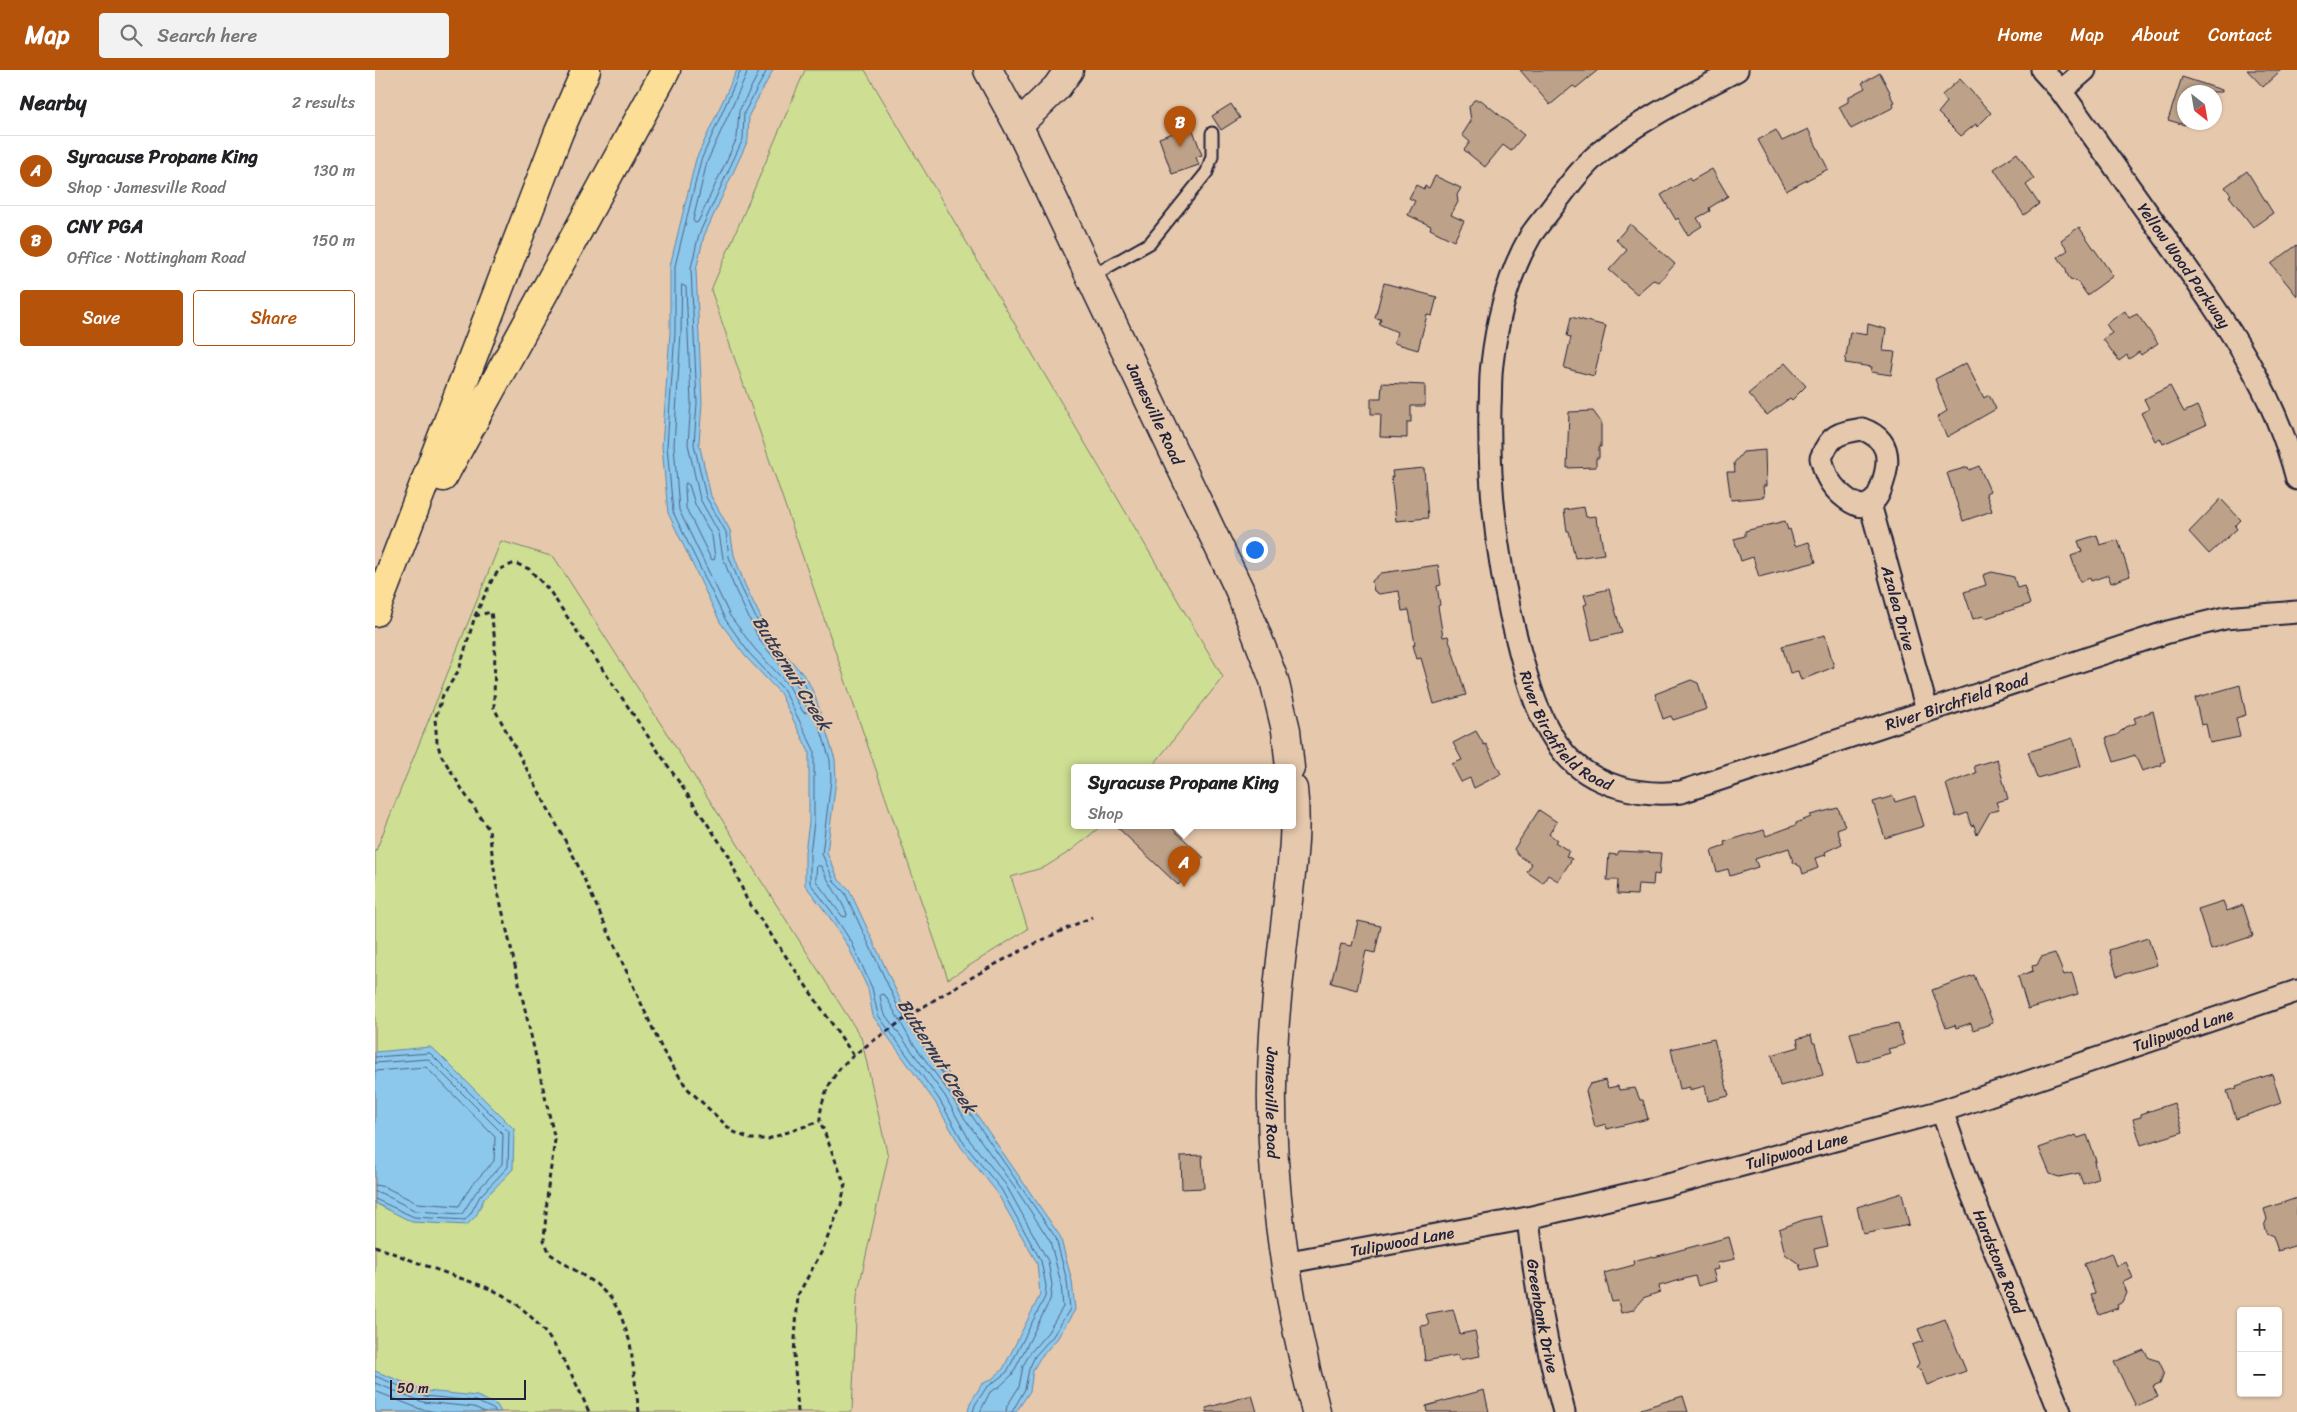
<!DOCTYPE html>
<html lang="en">
<head>
<meta charset="utf-8">
<style>
  :root { --surface:#fff; --page:#f2f2f2; --text:#202124; --muted:#757577; --line:#e0e0e0; --accent:#b45309 }
  body { margin:0; font-family:Sriracha,sans-serif; background:var(--page); color:var(--text) }
  .controls { position:absolute; right:15px; bottom:15px; display:grid; overflow:hidden; border-radius:5px; box-shadow:0 1px 4px #0004 }
  .controls button { width:45px; height:45px; display:grid; place-items:center; padding:0; border:0; border-bottom:1px solid var(--line); background:var(--surface); color:var(--text); font:25px sans-serif }
  .compass { position:absolute; left:1802px; top:15px; width:45px; height:45px; border-radius:50%; background:var(--surface); box-shadow:0 1px 4px #0004; rotate:149deg }
  .scale { position:absolute; left:15px; bottom:12px; width:136px; box-sizing:border-box; padding-left:5px; border:2px solid #22223b; border-top:0; font-size:14px; line-height:18px; white-space:nowrap; color:#22223b; -webkit-text-stroke:4px #e6c9ad; paint-order:stroke }
  .you { position:absolute; left:879px; top:479px; width:18px; height:18px; margin:-12px; border:4px solid #fff; border-radius:50%; background:#1a73e8; box-shadow:0 0 0 8px #1a73e833 }
  .badge { display:grid; place-items:center; width:32px; height:32px; border-radius:50%; background:var(--accent); color:#fff; font-size:16px; font-weight:700 }
  .pin { position:absolute; translate:-50% -41px; filter:drop-shadow(0 1px 2px #0008) }
  .pin::after { content:''; position:absolute; top:26px; width:18px; height:15px; background:inherit; clip-path:polygon(0 0,100% 0,50% 100%) }
  .popup { position:absolute; left:696px; top:694px; width:225px; height:65px; box-sizing:border-box; display:grid; place-content:center; border-radius:5px; background:var(--surface); filter:drop-shadow(0 1px 4px #0005); font-size:16px; white-space:nowrap; color:var(--muted) }
  .popup b { font-size:19px; color:var(--text) }
  .popup::after { content:''; position:absolute; left:50%; top:100%; margin-left:-10px; border:10px solid transparent; border-top-color:var(--surface) }
  .list { margin:0; padding:0; list-style:none }
  h2 { display:flex; justify-content:space-between; align-items:center; height:65px; margin:0; padding:0 20px; font-size:21px }
  h2 small { font-size:16px; font-weight:400; color:var(--muted) }
  .list li { display:grid; grid-template-columns:32px 1fr auto; gap:15px; align-items:center; box-sizing:border-box; height:70px; padding:0 20px; border-top:1px solid var(--line) }
  .list b { display:block; font-size:19px; white-space:nowrap }
  .list p { margin:0; font-size:16px; white-space:nowrap; color:var(--muted) }
  .list em { font-size:16px; font-style:normal; color:var(--muted) }
  .actions { display:flex; gap:10px; padding:15px 20px }
  .actions a { flex:1; padding:11px 0; border:1px solid var(--accent); border-radius:5px; text-align:center; font-size:18px; color:var(--accent) }
  .actions .main { background:var(--accent); color:#fff }
  .icon { flex:none; width:28px; height:28px; fill:none; stroke:currentColor; stroke-width:2; stroke-linecap:round; stroke-linejoin:round }
  .map { position:relative; flex:none; width:1922px; height:1342px; overflow:hidden }
  header { display:flex; align-items:center; gap:30px; box-sizing:border-box; height:70px; padding:0 25px; background:var(--accent); color:#fff }
  header strong { font-size:24px }
  nav { display:flex; gap:28px; margin-inline-start:auto; font-size:18px }
  .search { width:350px; height:45px; background:var(--page); display:flex; align-items:center; gap:12px; box-sizing:border-box; padding:0 18px; border-radius:5px; color:var(--muted); font-size:19px }
  main { display:flex }
  aside { flex:1; background:var(--surface) }
  .map>svg:first-child { display:block }
</style>
</head>
<body>
<header>
<strong>Map</strong>
<div class="search"><svg class="icon" aria-label="search" viewBox="0 0 24 24"><circle cx="10" cy="10" r="6"/><path d="M15 15l6 6"/></svg>Search here</div>
<nav><a>Home</a><a>Map</a><a>About</a><a>Contact</a></nav>
</header>
<main>
<aside>
<h2>Nearby<small>2 results</small></h2>
<ul class="list">
<li><span class="badge">A</span><div><b>Syracuse Propane King</b><p>Shop · Jamesville Road</p></div><em>130 m</em></li>
<li><span class="badge">B</span><div><b>CNY PGA</b><p>Office · Nottingham Road</p></div><em>150 m</em></li>
</ul>
<div class="actions"><a class="main">Save</a><a>Share</a></div>
</aside>
<div class="map">
<svg width="1922" height="1342" viewBox="0 0 1922 1342">
  <rect width="100%" height="100%" fill="#e6c9ad"/>
  <filter id="ink" filterUnits="userSpaceOnUse"><feTurbulence type="fractalNoise" baseFrequency=".02" numOctaves="2"/><feDisplacementMap in="SourceGraphic" scale="10" xChannelSelector="R" yChannelSelector="G"/><feConvolveMatrix kernelMatrix="1 2 1 2 8 2 1 2 1" color-interpolation-filters="sRGB"/></filter>
  <g filter="url(#ink)">
    <g fill="#cede93" stroke="#788067">
      <polygon points="430,0 490,0 848,607 776,698 700,698 700,756 726,756 697,780 670,797 636,807 653,859 573,909 336,220"/>
      <polygon points="126,471 179,487 486,967 513,1087 482,1226 477,1342 0,1342 0,783"/>
    </g>
    <g fill="#8cc7ec" stroke="#6285a5">
      <polygon points="362,0 398,0 374,45 373,70 329,166 321,200 327,333 324,373 336,426 355,460 359,485 370,515 395,566 432,609 440,626 460,689 461,710 452,783 464,810 474,819 530,940 685,1166 697,1211 700,1240 682,1269 665,1288 658,1300 655,1321 641,1342 593,1342 595,1333 607,1314 617,1309 628,1299 665,1225 662,1193 621,1121 586,1077 560,1032 498,946 493,919 473,876 453,845 430,815 430,782 434,752 434,682 405,623 370,586 345,552 293,443 287,376 295,263 295,196 321,89"/>
      <polygon points="55,977 63,983 139,1059 138,1099 109,1129 101,1146 92,1155 37,1152 0,1133 0,982"/>
      <polygon points="0,1301 51,1321 102,1326 122,1335 126,1342 0,1342"/>
    </g>
    <g fill="none" stroke-linecap="round" stroke-linejoin="round">
      <g stroke="#4c6482" stroke-width="1">
        <polyline points="366,0 326,90 300,196 300,263 292,376 298,442 350,549 374,583 409,620 439,680 439,752 435,783 435,813 457,842 477,873 497,918 503,945 564,1029 590,1075 626,1119 666,1191 671,1216 670,1227 632,1302 611,1318 600,1335 598,1342"/>
        <polyline points="372,0 371,6 332,92 318,150 320,153 323,152 362,68 364,41 385,0"/>
        <polyline points="392,0 369,43 368,69 324,164 316,198 322,333 319,374 331,427 351,462 354,487 366,517 391,569 428,611 436,628 455,690 456,710 447,784 460,813 470,823 526,943 681,1168 692,1211 695,1239 678,1266 660,1286 654,1299 650,1319 637,1342"/>
        <polygon points="307,215 311,217 316,333 313,374 325,429 344,463 348,488 360,519 385,571 422,615 433,640 431,643 428,642 414,616 379,578 355,546 304,440 299,375 306,263"/>
        <polygon points="311,413 314,415 320,434 337,466 340,487 339,490 336,489 311,438 310,416"/>
        <path d="M 442,796 L 446,796 C 454,814 465,827 472,844 L 471,847 L 467,846 L 441,811 Z"/>
        <polyline points="0,987 55,983 134,1062 133,1097 105,1126 96,1143 90,1150 39,1147 0,1129"/>
        <polyline points="0,993 53,989 128,1064 127,1094 101,1122 87,1144 41,1141 6,1123 0,1122"/>
        <polyline points="0,1001 51,997 120,1067 119,1091 95,1117 84,1136 42,1133 10,1117 0,1115"/>
        <polyline points="0,1306 49,1326 101,1331 118,1339 121,1342"/>
        <polyline points="0,1313 48,1332 99,1337 110,1342"/>
        <polyline points="0,1321 45,1339 62,1342"/>
        <polyline points="605,1342 615,1322 624,1317 637,1305 675,1230 677,1215 673,1191 631,1115 595,1071 570,1026 508,942 505,926 507,924 510,925 535,969 573,1021 590,1049 645,1125 675,1171 686,1213 688,1237 673,1262 655,1283 648,1296 644,1317 632,1336 631,1342"/>
      </g>
    </g>
    <g fill="#bda188" stroke="#22223b">
      <polygon points="1145,0 1223,0 1201,18 1198,16 1175,35"/>
      <polygon points="1872,0 1906,0 1888,17"/>
      <polygon points="1505,3 1515,22 1514,23 1519,32 1517,33 1519,37 1476,59 1464,37 1473,32 1473,27 1490,18 1487,13"/>
      <polygon points="1807,7 1847,20 1847,22 1810,22 1810,55 1793,50"/>
      <polygon points="1585,9 1616,43 1602,57 1601,54 1586,66 1563,43 1572,32 1567,25"/>
      <polygon points="1099,30 1106,30 1149,65 1136,81 1128,75 1110,97 1089,80 1095,72 1087,65 1096,51 1094,37"/>
      <polygon points="856,34 865,48 846,60 837,46"/>
      <polygon points="809,59 810,62 818,60 827,85 821,87 824,95 797,104 784,68"/>
      <polygon points="1433,59 1453,99 1411,121 1383,70 1401,60 1407,71"/>
      <polygon points="1642,83 1659,109 1651,115 1664,134 1649,145 1619,99"/>
      <polygon points="1337,99 1353,126 1334,138 1335,141 1322,148 1327,156 1313,165 1303,148 1301,150 1286,125 1314,108 1316,111"/>
      <polygon points="1872,101 1898,143 1878,157 1854,126 1856,125 1850,117"/>
      <polygon points="1060,106 1086,118 1082,125 1083,132 1076,145 1089,151 1079,171 1055,159 1056,156 1033,145 1040,131 1034,128 1041,115 1049,119 1050,116 1054,118"/>
      <polygon points="1255,154 1300,194 1284,212 1278,210 1262,224 1234,200 1252,180 1241,170"/>
      <polygon points="1704,157 1738,206 1712,225 1702,211 1695,209 1692,204 1691,199 1683,187 1693,180 1686,170"/>
      <polygon points="1922,175 1922,226 1896,194"/>
      <polygon points="1009,213 1062,227 1057,246 1052,245 1043,280 1019,273 1022,262 1004,254 1006,249 1000,248"/>
      <polygon points="1750,241 1754,248 1762,244 1783,273 1766,285 1764,282 1754,289 1752,285 1744,291 1728,269 1737,263 1731,254"/>
      <polygon points="1196,247 1231,256 1219,306 1189,298 1196,267 1192,266"/>
      <polygon points="1493,254 1511,259 1508,281 1520,282 1516,305 1496,302 1497,297 1470,293 1475,262 1492,265"/>
      <polygon points="1410,293 1431,316 1417,330 1415,328 1392,345 1373,324"/>
      <polygon points="1591,293 1609,328 1614,325 1621,339 1572,367 1562,347 1572,341 1560,309"/>
      <polygon points="1007,313 1050,315 1050,336 1036,336 1036,352 1032,352 1032,368 1005,367 1006,344 996,344 996,328 1006,328"/>
      <polygon points="1795,316 1809,342 1822,336 1831,355 1788,374 1785,368 1780,371 1766,343 1774,339 1769,329"/>
      <polygon points="1218,341 1226,352 1226,377 1224,377 1224,388 1221,388 1221,397 1192,398 1194,342"/>
      <polygon points="1390,380 1391,416 1388,416 1389,427 1356,430 1352,402 1360,402 1359,393 1368,382"/>
      <polygon points="1604,396 1615,421 1611,423 1617,441 1588,451 1572,403 1593,397 1594,400"/>
      <polygon points="1049,398 1053,448 1021,451 1016,407 1018,407 1017,401"/>
      <polygon points="1846,429 1866,450 1860,456 1862,459 1834,484 1814,462"/>
      <polygon points="1209,437 1211,447 1221,446 1222,456 1224,456 1229,484 1200,488 1194,461 1192,461 1189,440"/>
      <polygon points="1410,451 1413,460 1415,459 1420,476 1434,472 1441,492 1384,507 1378,487 1366,491 1359,469 1370,466 1370,461"/>
      <polygon points="1722,465 1725,475 1743,470 1755,506 1736,513 1733,505 1716,511 1715,508 1705,512 1696,486 1707,482 1703,471"/>
      <polygon points="1063,495 1066,515 1062,516 1065,535 1063,536 1068,567 1073,566 1091,625 1059,634 1046,588 1042,589 1038,575 1040,574 1034,540 1027,541 1024,521 1004,524 999,521 997,511 1006,503"/>
      <polygon points="1617,502 1639,507 1642,518 1649,516 1655,534 1611,548 1608,546 1598,549 1589,522 1611,515 1608,505"/>
      <polygon points="1234,519 1247,563 1217,570 1209,535 1212,534 1209,525"/>
      <polygon points="1450,565 1459,597 1426,610 1423,601 1415,603 1407,576"/>
      <polygon points="1316,610 1323,613 1332,639 1298,650 1296,646 1288,649 1280,624"/>
      <polygon points="1865,615 1871,645 1861,648 1865,667 1835,673 1831,654 1826,655 1820,628"/>
      <polygon points="1778,641 1790,691 1786,693 1787,695 1767,701 1760,685 1739,692 1731,668 1742,665 1750,657 1761,653 1759,648"/>
      <polygon points="1101,661 1109,675 1111,674 1126,704 1099,718 1095,708 1086,712 1077,694 1087,690 1078,673"/>
      <polygon points="1698,668 1706,696 1662,708 1653,682"/>
      <polygon points="1622,689 1633,729 1621,732 1624,740 1615,742 1602,765 1599,755 1596,756 1592,743 1581,747 1571,714 1601,703 1599,696"/>
      <polygon points="1518,726 1520,732 1540,726 1549,756 1510,768 1498,732"/>
      <polygon points="1463,738 1470,756 1462,759 1467,774 1450,782 1451,785 1440,788 1443,798 1428,804 1426,797 1418,792 1414,778 1380,789 1383,797 1355,806 1353,799 1342,802 1336,781 1347,777 1350,775 1349,772 1389,760 1391,766 1421,755 1421,753 1436,747 1435,745"/>
      <polygon points="1164,740 1182,752 1174,764 1182,770 1180,772 1194,781 1191,786 1197,789 1183,811 1173,805 1168,813 1152,802 1157,794 1143,785 1139,779"/>
      <polygon points="741,756 795,756 829,788 803,815"/>
      <polygon points="1244,781 1286,783 1284,805 1279,804 1278,815 1263,814 1262,825 1242,824 1243,810 1232,810 1234,784 1242,785"/>
      <polygon points="1848,831 1852,841 1868,835 1878,866 1836,880 1823,839"/>
      <polygon points="983,851 1006,856 1000,883 991,881 982,920 956,913 966,874 977,876"/>
      <polygon points="1773,868 1782,895 1742,906 1734,880"/>
      <polygon points="1680,883 1689,905 1697,903 1703,924 1653,939 1643,906 1658,901 1657,896 1662,895 1666,887"/>
      <polygon points="1599,905 1618,953 1598,960 1596,953 1581,958 1580,955 1571,958 1557,920"/>
      <polygon points="1523,953 1529,975 1513,979 1515,983 1483,992 1475,963"/>
      <polygon points="1436,965 1438,973 1440,973 1448,1005 1405,1016 1397,985 1424,977 1422,969"/>
      <polygon points="1339,969 1354,1026 1333,1031 1330,1016 1315,1020 1315,1017 1305,1019 1296,979"/>
      <polygon points="1897,1004 1906,1033 1861,1049 1852,1021 1862,1018 1861,1016"/>
      <polygon points="1230,1010 1233,1018 1243,1016 1244,1020 1260,1018 1265,1030 1268,1030 1273,1049 1232,1059 1231,1054 1220,1057 1211,1021 1215,1014"/>
      <polygon points="1799,1033 1808,1062 1766,1075 1758,1049 1766,1047 1766,1044"/>
      <polygon points="1701,1065 1703,1068 1712,1065 1721,1091 1719,1091 1723,1109 1708,1114 1704,1103 1684,1107 1675,1104 1664,1078"/>
      <polygon points="827,1085 829,1118 807,1119 806,1086"/>
      <polygon points="1527,1123 1534,1155 1488,1164 1482,1137"/>
      <polygon points="1922,1128 1922,1175 1903,1181 1898,1166 1891,1163 1889,1156 1892,1149 1889,1139"/>
      <polygon points="1446,1146 1453,1176 1439,1179 1443,1196 1426,1200 1424,1194 1410,1184 1404,1159 1428,1150"/>
      <polygon points="1354,1167 1360,1189 1342,1193 1344,1199 1338,1200 1341,1211 1323,1216 1320,1206 1284,1216 1285,1222 1268,1228 1258,1240 1246,1243 1243,1231 1237,1232 1229,1203 1259,1195 1258,1191 1278,1186 1279,1187"/>
      <polygon points="1736,1183 1741,1196 1751,1192 1758,1208 1748,1212 1752,1223 1748,1232 1742,1235 1743,1238 1724,1245 1716,1224 1720,1223 1709,1194"/>
      <polygon points="1078,1239 1085,1264 1100,1261 1105,1286 1084,1290 1083,1285 1050,1291 1046,1256 1054,1255 1051,1244"/>
      <polygon points="1570,1249 1591,1301 1552,1315 1546,1300 1541,1298 1544,1293 1537,1275 1548,1271 1543,1259"/>
      <polygon points="1769,1280 1774,1288 1784,1291 1789,1302 1785,1313 1778,1316 1783,1327 1761,1336 1739,1292"/>
      <polygon points="1109,1320 1114,1342 1052,1342 1051,1336"/>
      <polygon points="877,1325 882,1342 832,1342 831,1338"/>
      <polygon points="1308,1326 1313,1342 1267,1342 1266,1339"/>
    </g>
    <g fill="none" stroke-linecap="round" stroke-linejoin="round">
      <defs>
        <polyline id="service" points="715,207 775,173 832,102 837,86 837,63"/>
        <g id="minor">
          <path id="s1" d="M 1362,0 C 1316,25 1266,49 1225,82 C 1206,98 1191,119 1176,139 C 1170,147 1162,156 1156,165 C 1134,203 1122,250 1117,294 C 1115,308 1116,322 1115,336 C 1113,419 1123,502 1145,582 C 1155,619 1165,654 1190,684 C 1217,716 1266,727 1306,722 L 1793,562 L 1850,548 L 1922,542"/>
          <path id="s2" d="M 1667,0 L 1686,21 C 1722,72 1758,122 1794,173 C 1849,250 1898,317 1922,409"/>
          <polyline points="1686,21 1710,0"/>
          <path d="M 1487,359 C 1515,369 1516,389 1507,415 C 1505,422 1501,431 1494,434 C 1481,442 1460,420 1454,410 C 1450,404 1448,395 1446,388 C 1455,365 1463,363 1487,359 Z"/>
          <path id="s3" d="M 1495,434 L 1552,640"/>
          <path id="s4" d="M 1567,1041 L 1590,1107 L 1685,1342"/>
          <path id="s5" d="M 1153,1148 C 1160,1214 1171,1278 1189,1342"/>
          <path id="s6" d="M 909,1193 L 1153,1148 L 1297,1114 L 1567,1041 L 1922,921"/>
        </g>
        <g id="tertiary">
          <path id="s7" d="M 613,0 L 643,55 L 864,519 L 899,610 L 911,660 L 915,698"/>
          <polyline points="643,55 682,17 694,0"/>
          <path id="s8" d="M 918,719 C 922,753 918,788 914,821 C 909,869 902,916 899,964 C 890,1092 910,1219 941,1342"/>
        </g>
        <g id="motorway">
          <polyline points="68,407 291,0"/>
          <polyline points="0,542 184,62 211,0"/>
        </g>
      </defs>
      <use href="#service" stroke="#22223b" stroke-width="15"/>
      <use href="#minor" stroke="#22223b" stroke-width="25"/>
      <use href="#tertiary" stroke="#22223b" stroke-width="31"/>
      <use href="#motorway" stroke="#22223b" stroke-width="31"/>
      <g stroke="#22223b" stroke-width="3" stroke-dasharray="5 4" stroke-linecap="butt">
        <polyline points="100,546 116,542 120,571 119,638 200,789 288,981 312,1018 357,1061 375,1069 393,1069 445,1051"/>
        <path d="M 0,1176 C 27,1187 54,1197 82,1207 C 102,1214 123,1220 140,1233 C 177,1261 196,1301 214,1342"/>
        <polyline points="264,1342 255,1272 245,1243 236,1228 221,1214 175,1184 169,1170 173,1117 180,1070 121,813 114,760 90,724 66,685 62,672 60,649 68,625 84,600 100,546 118,508 125,499 140,493 154,499 174,520 354,786 371,828 479,986"/>
        <path d="M 423,1342 L 419,1284 L 423,1225 L 447,1181 L 466,1135 L 470,1115 L 445,1051 C 445,1032 454,1011 467,996 C 483,980 503,968 521,955 C 582,913 649,877 717,847"/>
      </g>
      <use href="#service" stroke="#e6c9ad" stroke-width="11"/>
      <use href="#minor" stroke="#e6c9ad" stroke-width="21"/>
      <use href="#tertiary" stroke="#e6c9ad" stroke-width="28"/>
      <use href="#motorway" stroke="#fcde96" stroke-width="28"/>
    </g>
  </g>
  <g text-anchor="middle" stroke-width="4" stroke-linejoin="round" paint-order="stroke">
    <g font-size="16" fill="#22223b" stroke="#e6c9ad">
      <text dy="6" stroke="none"><textPath href="#s2" startOffset="242">Yellow Wood Parkway</textPath></text>
      <text dy="6" stroke="none"><textPath href="#s7" startOffset="382">Jamesville Road</textPath></text>
      <text dy="6" stroke="none"><textPath href="#s3" startOffset="108">Azalea Drive</textPath></text>
      <text dy="6" stroke="none"><textPath href="#s1" startOffset="1224">River Birchfield Road</textPath></text>
      <text dy="6" stroke="none"><textPath href="#s1" startOffset="789">River Birchfield Road</textPath></text>
      <text dy="6" stroke="none"><textPath href="#s6" startOffset="930">Tulipwood Lane</textPath></text>
      <text dy="6" stroke="none"><textPath href="#s8" startOffset="315">Jamesville Road</textPath></text>
      <text dy="6" stroke="none"><textPath href="#s6" startOffset="525">Tulipwood Lane</textPath></text>
      <text dy="6" stroke="none"><textPath href="#s6" startOffset="120">Tulipwood Lane</textPath></text>
      <text dy="6" stroke="none"><textPath href="#s4" startOffset="161">Hardstone Road</textPath></text>
      <text dy="6" stroke="none"><textPath href="#s5" startOffset="99">Greenbank Drive</textPath></text>
    </g>
    <g font-size="18" font-style="italic" fill="#323b56" stroke="#e6c9ad">
      <text transform="translate(417 603) rotate(58)" y="6">Butternut Creek</text>
      <text transform="translate(562 986) rotate(58)" y="6">Butternut Creek</text>
    </g>
  </g>
</svg>
<div class="controls">
<button>+</button>
<button>−</button>
</div>
<svg class="compass" viewBox="-18 -18 36 36"><path d="M0-13l5 13h-10z" fill="#e53935"/><path d="M0 13l5-13h-10z" fill="#757577"/></svg>
<div class="scale">50 m</div>
<div class="you"></div>
<div class="pin badge" style="left:809px;top:817px">A</div>
<div class="popup"><b>Syracuse Propane King</b>Shop</div>
<div class="pin badge" style="left:805px;top:77px">B</div>
</div>
</main>
</body>
</html>
